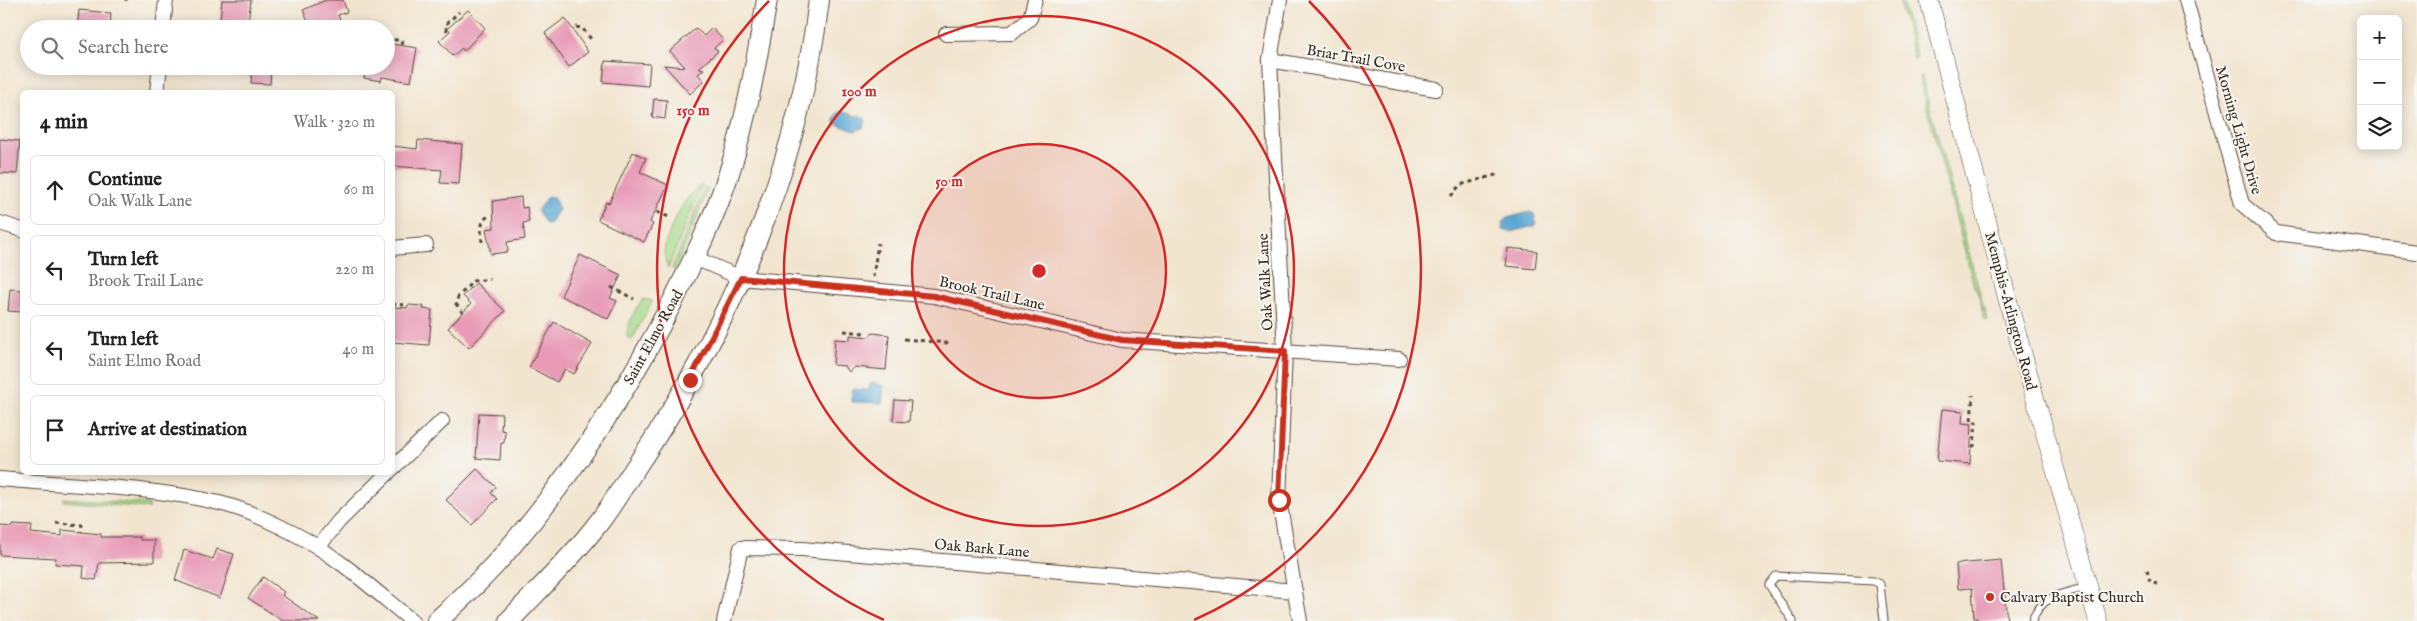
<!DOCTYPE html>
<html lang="en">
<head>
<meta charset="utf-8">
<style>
  :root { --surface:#fff; --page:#f6f6f6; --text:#222; --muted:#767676; --line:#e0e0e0 }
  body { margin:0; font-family:"IM FELL English",serif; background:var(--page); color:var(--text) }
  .controls { position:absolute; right:15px; top:15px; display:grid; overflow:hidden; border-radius:8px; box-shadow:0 2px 12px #0003 }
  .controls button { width:45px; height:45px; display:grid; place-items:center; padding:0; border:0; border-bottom:1px solid var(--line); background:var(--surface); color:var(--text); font:25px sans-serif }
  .stop { position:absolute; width:15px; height:15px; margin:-11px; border:4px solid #c8321e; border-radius:50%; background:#fff }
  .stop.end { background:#c8321e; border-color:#fff; box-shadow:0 1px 5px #0008 }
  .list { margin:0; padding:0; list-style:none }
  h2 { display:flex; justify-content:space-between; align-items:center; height:65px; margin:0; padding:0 20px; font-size:21px }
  h2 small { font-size:16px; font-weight:400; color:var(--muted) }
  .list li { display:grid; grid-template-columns:32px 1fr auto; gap:15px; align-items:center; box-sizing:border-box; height:70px; margin:0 10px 10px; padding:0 10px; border:1px solid var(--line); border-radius:8px }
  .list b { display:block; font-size:19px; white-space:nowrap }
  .list p { margin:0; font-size:16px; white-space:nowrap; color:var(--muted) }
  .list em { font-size:16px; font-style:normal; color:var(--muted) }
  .icon { flex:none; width:28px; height:28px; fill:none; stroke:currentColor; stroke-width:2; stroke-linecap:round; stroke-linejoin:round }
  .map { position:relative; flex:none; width:2417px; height:621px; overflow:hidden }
  .search { position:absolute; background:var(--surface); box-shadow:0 2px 12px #0003; left:20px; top:20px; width:375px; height:55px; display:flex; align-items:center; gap:12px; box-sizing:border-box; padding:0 18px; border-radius:28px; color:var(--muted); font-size:19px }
  .panel { position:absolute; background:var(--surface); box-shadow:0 2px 12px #0003; left:20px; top:90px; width:375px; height:385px; border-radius:8px }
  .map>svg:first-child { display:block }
</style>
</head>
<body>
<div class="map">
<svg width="2417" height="621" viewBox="0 0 2417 621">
  <rect width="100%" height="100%" fill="#f6f6f2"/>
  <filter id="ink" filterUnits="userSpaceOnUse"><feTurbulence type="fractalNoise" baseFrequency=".02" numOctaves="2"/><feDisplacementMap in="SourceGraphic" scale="10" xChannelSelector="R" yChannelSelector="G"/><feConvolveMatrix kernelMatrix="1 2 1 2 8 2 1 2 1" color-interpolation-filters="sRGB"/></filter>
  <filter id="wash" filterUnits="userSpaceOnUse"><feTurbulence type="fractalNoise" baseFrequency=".0096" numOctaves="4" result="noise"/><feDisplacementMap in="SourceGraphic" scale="20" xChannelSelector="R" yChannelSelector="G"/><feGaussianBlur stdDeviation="1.12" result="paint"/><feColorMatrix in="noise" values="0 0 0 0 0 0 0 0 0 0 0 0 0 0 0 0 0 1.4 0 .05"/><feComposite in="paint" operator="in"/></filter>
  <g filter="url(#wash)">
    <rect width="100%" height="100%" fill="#f2e5cf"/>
    <g fill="#a7da89" stroke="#718254">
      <polygon points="1899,0 1902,0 1917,58 1914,59"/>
      <polygon points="1922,76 1929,104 1987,320 1984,321 1979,296 1974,286 1919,77"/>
      <path d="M 702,185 L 668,268 C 666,263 664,258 664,252 C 665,236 686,191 702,185 Z"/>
      <polygon points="705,187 708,189 675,270 672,268"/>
      <path d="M 644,299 L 652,301 L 632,340 L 627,337 C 627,325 635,307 644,299 Z"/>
      <polygon points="64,498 149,504 149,508 64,501"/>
    </g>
    <g fill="#5aa6d3" stroke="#4a6878">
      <polygon points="841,111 856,116 860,115 866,120 864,127 855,131 836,124 834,120 837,113"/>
      <polygon points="550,196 555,199 559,210 550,223 546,224 537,211 546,198"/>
      <polygon points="1530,212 1534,214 1536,222 1534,226 1510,232 1503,230 1502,224 1507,218"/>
      <polygon points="873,383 884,386 882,403 851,402 852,389 869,390 870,384"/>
    </g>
    <g id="blocks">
      <g fill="#e89ab6">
        <polygon points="222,0 251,0 247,29 219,29"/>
        <polygon points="326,0 343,0 347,12 338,15 344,29 311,29 303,10"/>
        <polygon points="79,10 111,13 110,29 77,29"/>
        <polygon points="468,10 485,28 464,51 462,48 453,56 439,41 450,31 448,28"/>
        <polygon points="565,18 588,52 569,67 545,33"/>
        <polygon points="696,28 704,36 712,28 723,40 714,48 718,51 699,68 704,69 698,74 704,81 690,94 664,65 685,67 670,51"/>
        <polygon points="386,43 417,48 411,82 382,77 381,81 364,78 364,74 361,74 361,66 386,66"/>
        <polygon points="605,61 650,64 648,86 603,82"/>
        <polygon points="253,66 271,67 270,84 251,83"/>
        <polygon points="654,99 667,100 665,119 652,117"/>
        <polygon points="0,139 20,141 17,174 0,173"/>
        <polygon points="418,140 462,144 459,184 440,183 442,170 392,166 392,146 417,149"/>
        <polygon points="633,152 646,158 640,172 668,185 650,222 653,224 644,242 598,220 606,202 609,203"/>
        <polygon points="521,197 522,208 527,207 529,222 523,223 525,239 507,242 508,252 491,254 486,229 494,228 493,201"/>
        <polygon points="1508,248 1537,251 1535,269 1506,266"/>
        <polygon points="580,255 621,275 610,298 617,301 608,319 561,296"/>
        <polygon points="476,283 505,311 469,348 448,328 471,304 463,296"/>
        <polygon points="10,289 22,290 22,312 8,311"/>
        <polygon points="408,305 424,306 423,309 432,310 429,345 392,342 392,307 407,308"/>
        <polygon points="554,322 592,344 574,374 565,369 557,382 529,367"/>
        <polygon points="873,333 889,335 886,370 855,367 849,372 845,366 833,365 835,339 850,340 850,335 868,337"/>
        <polygon points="895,400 911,401 909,422 893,421"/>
        <polygon points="1942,409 1963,411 1962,423 1972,424 1970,464 1937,461"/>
        <polygon points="479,413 502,414 501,430 505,431 504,443 501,443 500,460 476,458"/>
        <polygon points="477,469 496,487 491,493 497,499 472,525 446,500"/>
        <polygon points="13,525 32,526 31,533 62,536 62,530 101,534 101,537 140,537 140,540 154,540 154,562 99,563 96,580 83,578 84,566 55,564 56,558 0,555 0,526 12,527"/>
        <polygon points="217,549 234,554 220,598 175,580 184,550 213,559"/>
        <polygon points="2001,560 2007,621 1977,621 1977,618 1974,618 1972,588 1958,589 1956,564"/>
        <polygon points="263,577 284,592 282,595 319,621 283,621 248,598"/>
      </g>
    </g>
  </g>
  <g filter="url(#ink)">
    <use href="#blocks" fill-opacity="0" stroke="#564639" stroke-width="1"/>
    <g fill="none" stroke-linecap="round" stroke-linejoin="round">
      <defs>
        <g id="service">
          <polyline points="1793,621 1769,585 1776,576 1874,581 1880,584 1884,621"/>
          <path d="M 2032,621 C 2041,595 2064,593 2088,587"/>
        </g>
        <g id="minor">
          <polyline points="1280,0 1270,60 1285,351 1279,500 1300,621"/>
          <polyline points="2186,0 2242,204 2276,233 2417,252"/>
          <polyline points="163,29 166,0"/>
          <polyline points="946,34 1012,33 1030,18 1035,0"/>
          <polyline points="1270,60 1436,89"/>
          <polyline points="157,92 160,66"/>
          <polyline points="0,223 22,230"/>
          <polyline points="392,248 426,245"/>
          <polyline points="695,258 741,278 934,296 1122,340 1399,359"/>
          <polyline points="392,469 442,421"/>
          <path d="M 0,479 C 71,486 150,486 219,503 C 245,509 270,521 293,533 C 337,555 375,591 412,621"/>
          <polyline points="318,547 339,521 389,472"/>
          <polyline points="724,621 741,548 802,549 1295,591"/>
        </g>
        <polyline id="tertiary" points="1929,0 2013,320 2098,621"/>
        <g id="secondary">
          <path d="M 437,621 C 463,597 489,573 511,546 C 576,470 630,386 675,297 C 695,257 715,216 729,173 C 747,118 757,57 767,0"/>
          <path d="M 509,621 C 538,590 570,560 596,526 C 610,509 621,489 634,470 C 728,331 799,168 819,0"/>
        </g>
      </defs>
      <use href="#service" stroke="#564639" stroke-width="9"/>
      <use href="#minor" stroke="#564639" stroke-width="16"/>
      <use href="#tertiary" stroke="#564639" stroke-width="19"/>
      <use href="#secondary" stroke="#564639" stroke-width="22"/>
      <g stroke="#564639" stroke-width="3" stroke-dasharray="4 4" stroke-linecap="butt">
        <polyline points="126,1 126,0"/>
        <polyline points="576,27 582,28 591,39"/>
        <polyline points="447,31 445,25 459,12"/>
        <polyline points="386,38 402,41 401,45"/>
        <polyline points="119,72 120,66"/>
        <polyline points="1451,196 1460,185 1499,174"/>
        <polyline points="657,212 669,217"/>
        <polyline points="482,242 481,228 484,219 491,215"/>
        <polyline points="873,277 878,243"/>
        <polyline points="611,287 634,299"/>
        <polyline points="392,304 405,305 405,307"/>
        <polyline points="463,313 456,304 458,297 473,281 490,279"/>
        <polyline points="844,331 865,333 864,335"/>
        <polyline points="904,339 947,343 947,345"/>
        <polyline points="1972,446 1974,446 1976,422 1971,421 1973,395"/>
        <polyline points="56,523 82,525 81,532"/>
        <polyline points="2147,570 2150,582 2157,584"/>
      </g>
      <use href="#service" stroke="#fff" stroke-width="7"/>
      <use href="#minor" stroke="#fff" stroke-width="14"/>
      <use href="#tertiary" stroke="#fff" stroke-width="18"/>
      <use href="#secondary" stroke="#fff" stroke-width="20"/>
    </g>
  </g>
  <g fill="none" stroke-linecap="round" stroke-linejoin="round" filter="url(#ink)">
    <polyline stroke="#c8321e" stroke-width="6" points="690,380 741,278 934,296 1122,340 1285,351 1279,500"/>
  </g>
  <circle cx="1039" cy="271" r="127" fill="#d62828" fill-opacity=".12"/>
  <g fill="none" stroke="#d62828" stroke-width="2.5">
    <circle cx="1039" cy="271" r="127"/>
    <circle cx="1039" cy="271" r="255"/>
    <path d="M884 620A382 382 0 0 1 769 1M1309 1A382 382 0 0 1 1194 620"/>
  </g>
  <circle fill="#c8321e" stroke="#f6f6f2" stroke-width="2" cx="1990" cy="597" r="5"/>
  <g text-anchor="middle" stroke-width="4" stroke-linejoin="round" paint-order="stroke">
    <g font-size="15" fill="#3b2a1e" stroke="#f6f6f2">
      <text transform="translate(1356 58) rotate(10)" y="5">Briar Trail Cove</text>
      <text transform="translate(2239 130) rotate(74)" y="5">Morning Light Drive</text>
      <text transform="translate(1265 282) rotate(-93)" y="5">Oak Walk Lane</text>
      <text transform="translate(992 293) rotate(13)" y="5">Brook Trail Lane</text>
      <text transform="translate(2011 311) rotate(75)" y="5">Memphis-Arlington Road</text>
      <text transform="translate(653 337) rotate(-61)" y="5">Saint Elmo Road</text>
      <text transform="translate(982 548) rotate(5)" y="5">Oak Bark Lane</text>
    </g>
    <g font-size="15" fill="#3b2a1e" stroke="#f6f6f2" text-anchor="start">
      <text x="2000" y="602">Calvary Baptist Church</text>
    </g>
  </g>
  <circle cx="1039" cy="271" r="8" fill="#d62828" stroke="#f6f6f2" stroke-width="2.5"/>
  <g font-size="15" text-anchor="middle" font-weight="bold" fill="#d62828" stroke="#f6f6f2" stroke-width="4" stroke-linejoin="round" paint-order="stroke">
    <text x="859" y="96">100 m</text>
    <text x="693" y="115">150 m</text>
    <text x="949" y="186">50 m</text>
  </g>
</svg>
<div class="controls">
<button>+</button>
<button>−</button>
<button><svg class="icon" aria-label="layers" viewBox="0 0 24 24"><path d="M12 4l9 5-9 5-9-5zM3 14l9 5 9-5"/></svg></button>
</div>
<div class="stop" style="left:1279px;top:500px"></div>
<div class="stop end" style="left:690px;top:380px"></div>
<div class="search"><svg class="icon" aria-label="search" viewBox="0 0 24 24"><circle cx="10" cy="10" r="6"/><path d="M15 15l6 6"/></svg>Search here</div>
<section class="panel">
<h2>4 min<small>Walk · 320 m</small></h2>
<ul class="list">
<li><svg class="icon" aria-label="ahead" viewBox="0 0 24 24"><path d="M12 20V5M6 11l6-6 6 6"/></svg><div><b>Continue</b><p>Oak Walk Lane</p></div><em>60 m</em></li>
<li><svg class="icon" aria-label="left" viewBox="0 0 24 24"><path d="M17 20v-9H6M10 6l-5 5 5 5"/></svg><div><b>Turn left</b><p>Brook Trail Lane</p></div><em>220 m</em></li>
<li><svg class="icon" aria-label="left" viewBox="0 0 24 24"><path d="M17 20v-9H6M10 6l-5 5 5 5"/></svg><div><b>Turn left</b><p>Saint Elmo Road</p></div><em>40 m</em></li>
<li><svg class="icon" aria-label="arrive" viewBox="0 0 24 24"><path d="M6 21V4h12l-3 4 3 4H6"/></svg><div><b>Arrive at destination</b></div></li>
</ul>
</section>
</div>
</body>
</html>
